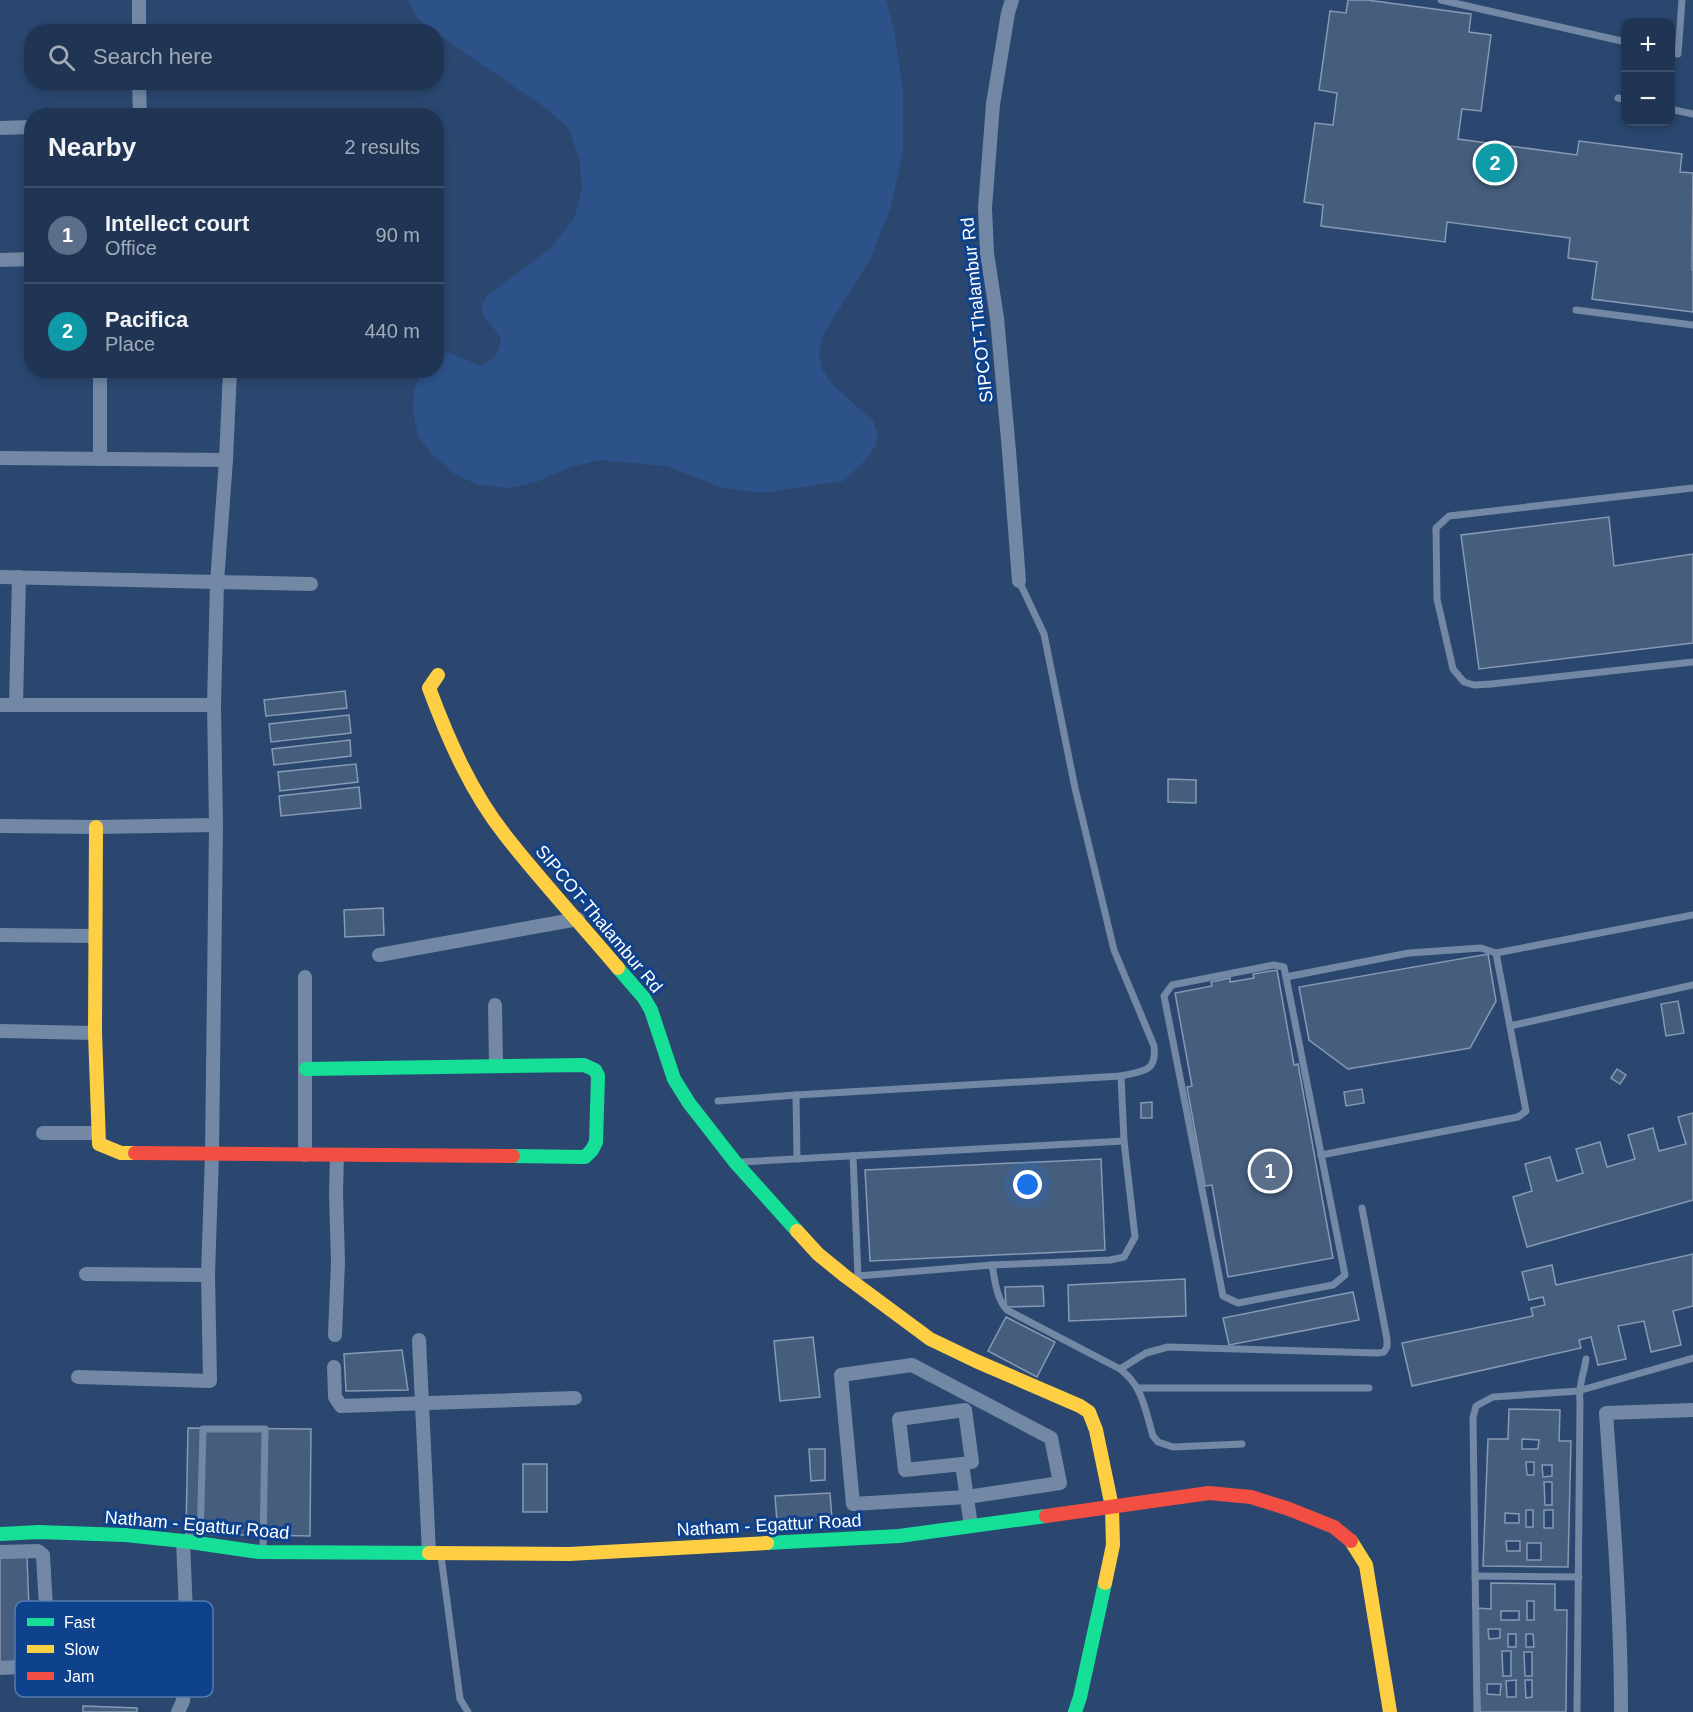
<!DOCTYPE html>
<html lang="en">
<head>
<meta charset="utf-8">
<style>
  :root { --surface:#203554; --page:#283d5a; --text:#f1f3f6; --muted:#a2abb8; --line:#3d506b; --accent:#bca0f2 }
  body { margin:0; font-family:Helvetica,sans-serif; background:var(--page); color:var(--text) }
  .controls { position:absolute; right:18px; top:18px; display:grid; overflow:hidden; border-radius:12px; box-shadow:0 3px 9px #0003 }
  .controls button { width:54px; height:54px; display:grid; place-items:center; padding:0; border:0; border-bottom:2px solid var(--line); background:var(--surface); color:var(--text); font:30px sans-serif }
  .you { position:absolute; left:1028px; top:1185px; width:21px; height:21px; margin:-15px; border:4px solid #fff; border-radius:50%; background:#1a73e8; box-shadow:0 0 0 9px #1a73e833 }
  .badge { display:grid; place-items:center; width:39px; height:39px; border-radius:50%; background:var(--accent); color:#fff; font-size:20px; font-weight:700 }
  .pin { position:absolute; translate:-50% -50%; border:3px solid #fff; box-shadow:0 2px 6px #0006 }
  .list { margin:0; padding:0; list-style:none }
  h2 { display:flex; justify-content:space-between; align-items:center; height:78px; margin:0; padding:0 24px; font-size:26px }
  h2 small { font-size:20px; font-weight:400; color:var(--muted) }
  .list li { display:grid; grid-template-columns:39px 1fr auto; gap:18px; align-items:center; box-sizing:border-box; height:96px; padding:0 24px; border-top:2px solid var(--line) }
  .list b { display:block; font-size:22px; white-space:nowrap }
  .list p { margin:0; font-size:20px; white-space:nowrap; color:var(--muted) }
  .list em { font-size:20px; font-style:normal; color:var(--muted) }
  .icon { flex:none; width:33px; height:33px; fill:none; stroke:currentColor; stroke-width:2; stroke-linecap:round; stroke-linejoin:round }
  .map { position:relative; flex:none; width:1693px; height:1712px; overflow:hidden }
  .search { position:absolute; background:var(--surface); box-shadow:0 3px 9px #0003; left:24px; top:24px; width:420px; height:66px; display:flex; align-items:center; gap:15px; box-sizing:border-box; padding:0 21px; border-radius:24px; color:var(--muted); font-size:22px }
  .panel { position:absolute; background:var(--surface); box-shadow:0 3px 9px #0003; left:24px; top:108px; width:420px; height:270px; border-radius:24px }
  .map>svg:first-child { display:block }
</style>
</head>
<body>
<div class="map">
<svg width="1693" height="1712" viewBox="0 0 1693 1712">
  <rect width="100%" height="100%" fill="#2b4770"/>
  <path fill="#2d5289" d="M 408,0 L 886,0 L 894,29 L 903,92 L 903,153 L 890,209 L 871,258 L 823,335 L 819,355 L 822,369 L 831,383 L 873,421 L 878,435 L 875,447 L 861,465 L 843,481 L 762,493 L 723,488 L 666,466 L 599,460 L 568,468 L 536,482 L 510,488 L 477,484 L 456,475 L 431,453 L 418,436 L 413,412 L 414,389 L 422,371 L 436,370 L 437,353 L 449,353 L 480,365 C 497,359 498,354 501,337 L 483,316 L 482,305 L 487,296 L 550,249 L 574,219 L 582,188 L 579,158 L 569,129 L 546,108 L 437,34 L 436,32 L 433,31 L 417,18 Z"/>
  <g fill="#465e7e" stroke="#8799b3" stroke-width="1.5" fill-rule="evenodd">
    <polygon points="1348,0 1367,0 1471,14 1469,32 1491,35 1481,111 1462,109 1458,139 1577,155 1579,141 1682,154 1680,172 1693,173 1692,270 1693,270 1693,312 1592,299 1597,262 1568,258 1570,238 1447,222 1445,242 1321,226 1323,205 1304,202 1315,123 1333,125 1337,93 1319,90 1330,11 1346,13"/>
    <polygon points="1609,517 1614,566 1693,554 1693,643 1479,669 1461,535"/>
    <polygon points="345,691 347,708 266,716 264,700"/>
    <polygon points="349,715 351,733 271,742 269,724"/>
    <polygon points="350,740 351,756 274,765 272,749"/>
    <polygon points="356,764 358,782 280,791 278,772"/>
    <polygon points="1168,779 1196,780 1196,803 1168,802"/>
    <polygon points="359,787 361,808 281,816 279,796"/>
    <polygon points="383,908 384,935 345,937 344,910"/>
    <polygon points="1488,954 1496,1001 1470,1048 1348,1069 1309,1040 1299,987"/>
    <polygon points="1277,970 1294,1065 1298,1064 1333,1258 1228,1277 1212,1185 1205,1186 1187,1087 1192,1086 1175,993 1212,986 1211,982 1230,978 1230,982 1254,978 1253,974"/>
    <polygon points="1678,1001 1684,1033 1666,1036 1661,1004"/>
    <polygon points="1617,1069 1626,1075 1620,1084 1611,1078"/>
    <polygon points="1362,1089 1364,1103 1346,1106 1344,1092"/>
    <polygon points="1152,1102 1152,1118 1141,1118 1141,1103"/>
    <polygon points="1693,1113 1693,1200 1527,1247 1513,1197 1532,1191 1525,1164 1550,1157 1557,1181 1583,1173 1576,1149 1600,1142 1607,1167 1635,1159 1628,1135 1653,1128 1659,1151 1686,1144 1678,1117"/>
    <polygon points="1101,1159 1105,1250 870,1261 865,1170"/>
    <polygon points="1693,1254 1693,1306 1673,1311 1681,1345 1651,1352 1644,1321 1618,1326 1626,1359 1598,1365 1591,1337 1579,1340 1581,1348 1412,1386 1402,1343 1533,1316 1531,1308 1545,1305 1543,1297 1529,1300 1522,1272 1552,1265 1556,1285"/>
    <polygon points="1185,1279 1186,1316 1069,1321 1068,1285"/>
    <polygon points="1043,1286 1044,1306 1006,1307 1005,1287"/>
    <polygon points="1353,1292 1359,1320 1229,1345 1223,1318"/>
    <polygon points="1006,1317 1055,1342 1037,1377 988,1351"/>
    <polygon points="813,1337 820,1397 780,1401 774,1341"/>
    <polygon points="402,1350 408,1390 346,1391 344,1354"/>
    <path d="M 1509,1409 L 1560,1410 L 1559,1441 L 1571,1441 L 1568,1567 L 1483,1566 L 1488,1439 L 1508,1439 ZM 1522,1439 L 1539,1440 L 1538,1449 L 1522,1449 ZM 1526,1462 L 1534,1462 L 1534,1475 L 1527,1475 ZM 1542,1465 L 1552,1465 L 1552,1476 L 1543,1477 ZM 1544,1482 L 1552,1482 L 1552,1505 L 1545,1505 ZM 1526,1510 L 1533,1510 L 1533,1527 L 1526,1527 ZM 1544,1510 L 1553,1510 L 1553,1528 L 1544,1528 ZM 1505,1513 L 1519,1514 L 1519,1523 L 1505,1523 ZM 1506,1541 L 1520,1541 L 1520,1551 L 1507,1551 ZM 1527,1543 L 1541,1543 L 1541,1560 L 1527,1560 Z"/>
    <polygon points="188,1428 311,1429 310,1536 186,1534"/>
    <polygon points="809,1449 825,1449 825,1480 811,1481"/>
    <rect x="523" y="1464" width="24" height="48"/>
    <polygon points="830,1493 832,1519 777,1522 775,1496"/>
    <polygon points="27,1557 31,1661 0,1662 0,1558"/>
    <path d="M 1491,1583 L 1555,1584 L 1555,1610 L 1567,1610 L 1566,1712 L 1480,1712 L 1477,1608 L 1491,1609 ZM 1527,1601 L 1534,1601 L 1534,1620 L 1527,1620 ZM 1501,1611 L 1519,1611 L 1519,1620 L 1501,1620 ZM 1488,1629 L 1500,1629 L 1500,1638 L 1489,1639 ZM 1508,1634 L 1516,1634 L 1516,1647 L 1508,1647 ZM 1526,1634 L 1533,1634 L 1534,1647 L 1526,1647 ZM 1502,1651 L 1511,1651 L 1511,1676 L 1503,1676 ZM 1524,1652 L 1532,1652 L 1532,1676 L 1525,1676 ZM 1516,1680 L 1516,1697 L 1507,1697 L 1506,1681 ZM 1525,1680 L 1532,1680 L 1532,1697 L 1526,1698 ZM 1487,1684 L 1501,1684 L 1500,1695 L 1487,1694 Z"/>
    <polygon points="83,1706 137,1708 137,1712 83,1712"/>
  </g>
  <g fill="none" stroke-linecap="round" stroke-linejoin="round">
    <g stroke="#7288a4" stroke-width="7">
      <polyline points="1441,0 1626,42"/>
      <polyline points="1670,52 1678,54 1682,0"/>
      <polyline points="1618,98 1626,100"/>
      <polyline points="1670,109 1693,114"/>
      <polyline points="1576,310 1693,325"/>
      <polyline points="1693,488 1449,516 1436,528 1437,599 1453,669 1464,682 1474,685 1491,684 1693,662"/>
      <path d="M 1019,581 L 1044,634 L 1075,788 L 1114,950 L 1154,1046 C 1157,1073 1142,1071 1121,1076"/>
      <polygon points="1274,965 1284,967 1286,977 1345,1275 1333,1285 1238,1303 1223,1296 1164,996 1172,985"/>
      <polyline points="1286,977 1409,953 1481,948 1496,953 1693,915"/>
      <polyline points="1510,1026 1693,985"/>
      <polyline points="796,1095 797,1159"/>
      <polyline points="718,1101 796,1095 1121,1076 1124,1141 741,1162"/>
      <polyline points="1321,1155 1518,1117 1526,1111 1496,953"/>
      <polyline points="853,1156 858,1276 992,1265 1110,1260 1124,1257 1135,1237 1124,1141"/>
      <path d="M 992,1265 C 995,1280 996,1298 1007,1310 L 1120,1369 C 1143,1386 1145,1410 1153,1436 L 1158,1442 L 1173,1447 L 1242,1444"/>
      <polyline points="1120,1369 1146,1353 1168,1347 1378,1353 1384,1352 1387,1347 1387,1339 1362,1208"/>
      <polyline points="1138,1388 1369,1388"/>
      <polyline points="200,1542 203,1429 265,1429 263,1549"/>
      <polyline points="441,1556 460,1699 468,1712"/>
      <polyline points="1475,1576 1579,1577"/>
      <polyline points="1477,1712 1473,1418 1476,1406 1493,1397 1578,1391 1693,1358"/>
      <path d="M 1577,1712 L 1580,1401 C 1578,1387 1584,1373 1586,1359"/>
    </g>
    <g stroke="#7288a4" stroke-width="14">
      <polyline points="139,0 139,32"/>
      <polyline points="1012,0 1008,13 993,104 985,208 987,253 997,318 1009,451 1019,581"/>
      <polyline points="139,82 140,116"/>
      <polyline points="0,128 32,127"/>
      <polyline points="0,260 32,259"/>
      <polyline points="100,370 100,459"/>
      <polyline points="0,458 226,460"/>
      <polyline points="0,577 217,582 226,460 230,370"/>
      <polyline points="0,705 214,705 216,825 212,1154 208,1275 210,1381 78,1377"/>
      <polyline points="16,705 19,577"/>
      <polyline points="214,705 217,582 311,584"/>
      <polyline points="0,826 96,827 216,825"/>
      <polyline points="0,935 95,936"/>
      <polyline points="379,955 578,919"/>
      <polyline points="305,977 305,1155"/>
      <polyline points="495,1005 496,1065"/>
      <polyline points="0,1031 95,1033"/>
      <polyline points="43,1133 98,1133"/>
      <polyline points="86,1274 208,1275"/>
      <polyline points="335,1335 338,1262 336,1193 337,1155"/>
      <polyline points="419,1340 429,1553"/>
      <polygon points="912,1365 1051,1438 1060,1483 967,1497 853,1504 841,1375"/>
      <polyline points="334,1367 335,1397 341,1406 575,1398"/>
      <polyline points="962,1464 972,1462 965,1410 899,1419 905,1470 962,1464 971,1526"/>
      <polyline points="0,1552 38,1551 43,1555 49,1661 46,1666 0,1668"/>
      <polyline points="178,1712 183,1701 188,1661 183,1541"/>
      <path d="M 1621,1712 C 1621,1612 1613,1512 1606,1413 L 1693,1410"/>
    </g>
    <g stroke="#16e098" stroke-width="14">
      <polyline points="618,968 644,998 651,1010 674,1079 689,1103 735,1162 797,1231"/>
      <polyline points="306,1069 584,1065 595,1070 598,1076 596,1142 592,1150 585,1157 513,1156"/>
      <polyline points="0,1534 39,1532 125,1535 183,1541 259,1552 429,1553"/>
      <polyline points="767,1543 899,1536 1046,1516"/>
      <polyline points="1075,1712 1080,1697 1105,1583"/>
    </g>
    <g stroke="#ffcf43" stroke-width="14">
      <path d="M 438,675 L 429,688 C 448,739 471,792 505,835 C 541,881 581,924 618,968"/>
      <polyline points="96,827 95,1033 99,1144 121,1153 135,1153"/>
      <polyline points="797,1231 818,1254 845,1276 930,1339 976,1361 1080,1406 1089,1412 1096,1430 1112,1507 1113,1545 1105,1583"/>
      <polyline points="1351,1541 1366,1565 1390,1712"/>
      <polyline points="429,1553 569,1554 767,1543"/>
    </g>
    <g stroke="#f24e42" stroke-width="14">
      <polyline points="135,1153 513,1156"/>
      <polyline points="1046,1516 1209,1493 1251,1497 1289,1509 1334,1527 1351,1541"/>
    </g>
  </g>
  <g text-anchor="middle" stroke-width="6" stroke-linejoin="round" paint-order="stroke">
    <g font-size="18" fill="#fff" stroke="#0e428d">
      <text transform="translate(977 310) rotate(-96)" y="6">SIPCOT-Thalambur Rd</text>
      <text transform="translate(599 919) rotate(50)" y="6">SIPCOT-Thalambur Rd</text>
      <text transform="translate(197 1525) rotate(5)" y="6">Natham - Egattur Road</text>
      <text transform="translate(769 1525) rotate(-3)" y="6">Natham - Egattur Road</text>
    </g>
  </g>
  <rect x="15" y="1601" width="198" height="96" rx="9" fill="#0e428d" stroke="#567baf" stroke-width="1.5"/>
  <rect x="27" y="1618" width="27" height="8" fill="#16e098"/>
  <rect x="27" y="1645" width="27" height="8" fill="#ffcf43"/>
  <rect x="27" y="1672" width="27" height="8" fill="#f24e42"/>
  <g font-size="16" fill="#fff">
    <text x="64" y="1628">Fast</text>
    <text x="64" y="1655">Slow</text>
    <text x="64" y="1682">Jam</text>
  </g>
</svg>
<div class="controls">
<button>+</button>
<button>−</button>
</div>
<div class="you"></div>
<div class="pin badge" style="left:1270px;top:1171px;background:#5c6f8a">1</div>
<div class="pin badge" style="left:1495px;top:163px;background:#0f9aa8">2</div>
<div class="search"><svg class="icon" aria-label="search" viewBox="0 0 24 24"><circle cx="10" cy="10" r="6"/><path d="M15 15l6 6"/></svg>Search here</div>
<section class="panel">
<h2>Nearby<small>2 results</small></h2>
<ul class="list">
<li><span class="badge" style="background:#5c6f8a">1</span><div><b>Intellect court</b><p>Office</p></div><em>90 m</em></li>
<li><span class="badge" style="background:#0f9aa8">2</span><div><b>Pacifica</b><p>Place</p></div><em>440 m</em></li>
</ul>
</section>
</div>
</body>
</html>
